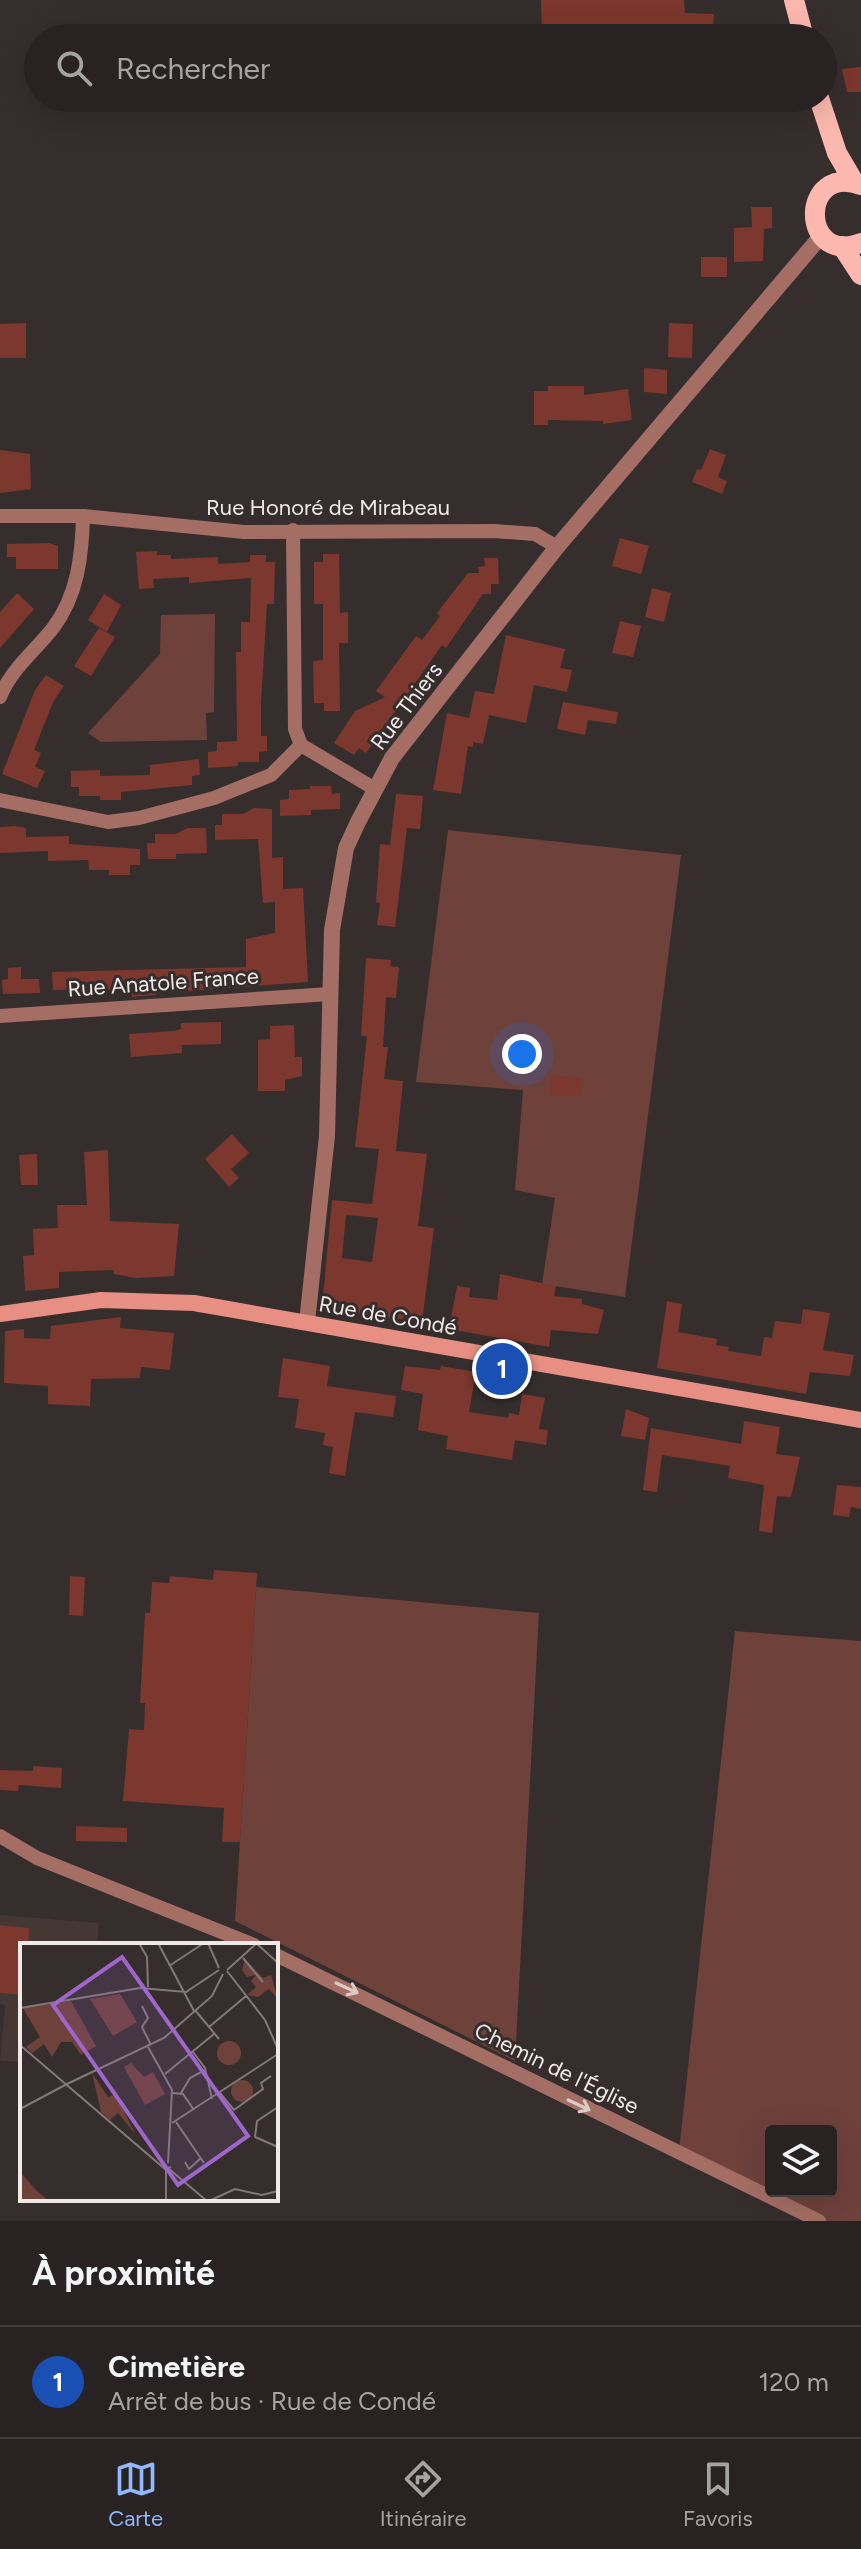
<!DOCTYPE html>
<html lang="fr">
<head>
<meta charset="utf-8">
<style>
  :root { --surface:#282222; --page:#302a2a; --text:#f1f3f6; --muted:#a5a4a5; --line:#443f40; --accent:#8fb8fd }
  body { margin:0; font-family:Figtree,sans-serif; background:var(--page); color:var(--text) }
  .controls { position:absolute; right:24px; bottom:24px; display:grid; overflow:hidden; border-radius:8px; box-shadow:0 8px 32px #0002 }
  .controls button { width:72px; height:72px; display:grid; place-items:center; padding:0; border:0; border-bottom:2px solid var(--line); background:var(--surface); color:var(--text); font:40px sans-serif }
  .you { position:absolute; left:522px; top:1054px; width:28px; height:28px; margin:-20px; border:6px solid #fff; border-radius:50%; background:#1a73e8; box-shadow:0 0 0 12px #1a73e833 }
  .badge { display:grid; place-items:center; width:52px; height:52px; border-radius:50%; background:var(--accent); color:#fff; font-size:26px; font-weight:700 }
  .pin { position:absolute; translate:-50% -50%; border:4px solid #fff; box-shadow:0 2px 8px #0006 }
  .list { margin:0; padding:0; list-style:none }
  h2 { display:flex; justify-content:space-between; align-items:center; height:104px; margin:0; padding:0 32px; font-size:34px }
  h2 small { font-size:26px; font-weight:400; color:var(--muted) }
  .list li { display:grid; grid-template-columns:52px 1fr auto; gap:24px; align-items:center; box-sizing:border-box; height:112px; padding:0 32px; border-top:2px solid var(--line) }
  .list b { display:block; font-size:30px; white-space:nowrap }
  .list p { margin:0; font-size:26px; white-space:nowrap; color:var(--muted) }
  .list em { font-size:26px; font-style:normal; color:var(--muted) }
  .icon { flex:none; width:44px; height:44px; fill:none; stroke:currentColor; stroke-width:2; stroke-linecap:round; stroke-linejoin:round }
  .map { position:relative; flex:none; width:861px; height:2221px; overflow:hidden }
  .search { position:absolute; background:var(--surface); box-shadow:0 8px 32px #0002; left:24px; right:24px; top:24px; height:88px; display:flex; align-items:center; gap:20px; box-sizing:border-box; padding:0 28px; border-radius:44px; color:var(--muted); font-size:30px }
  .sheet { height:216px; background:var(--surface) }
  nav { display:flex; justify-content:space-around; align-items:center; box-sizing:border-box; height:112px; border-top:2px solid var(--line); background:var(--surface); font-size:22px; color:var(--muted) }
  nav a { display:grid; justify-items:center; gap:4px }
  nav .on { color:var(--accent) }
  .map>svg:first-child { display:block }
</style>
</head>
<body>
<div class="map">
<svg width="861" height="2221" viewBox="0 0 861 2221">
  <rect width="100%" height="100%" fill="#362e2d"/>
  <polygon fill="#443734" points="0,1915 99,1923 97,1945 22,1945 22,2062 0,2061 5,2005 0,2004"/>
  <g fill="#6e413b" fill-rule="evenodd">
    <polygon points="215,614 214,712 206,713 207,740 101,742 88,733 160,654 161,615"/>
    <polygon points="448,830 681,855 625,1297 542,1284 555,1198 515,1190 523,1090 416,1082"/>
    <polygon points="256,1587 539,1613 515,2061 235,1921"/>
    <path d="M 735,1631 L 861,1641 L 861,2221 L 819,2221 L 679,2151 ZM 771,2131 L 831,2131 L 831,2191 L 771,2191 Z"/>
  </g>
  <g fill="#7c372e" fill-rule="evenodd">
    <polygon points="541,0 684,0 685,13 714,14 713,27 685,27 685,38 542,38"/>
    <polygon points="861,67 861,92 847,92 842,69"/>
    <polygon points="751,207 772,207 772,228 764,229 763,261 734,262 734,228 752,227"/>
    <rect x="701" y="257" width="26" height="20"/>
    <polygon points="26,323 26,358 0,358 0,324"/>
    <polygon points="669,323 693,324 692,358 668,357"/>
    <polygon points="644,368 667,370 667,394 644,392"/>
    <polygon points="548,386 584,386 584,395 628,389 632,420 603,424 603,421 548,420 548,425 534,425 534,391 548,391"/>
    <polygon points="710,449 726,455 718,477 727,481 722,494 692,482 697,469 701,470"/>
    <polygon points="0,450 30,454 31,489 0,493"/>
    <polygon points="620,538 649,546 641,574 612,566"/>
    <polygon points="49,543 58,546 58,569 16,569 16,557 7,557 7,544"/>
    <polygon points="157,551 157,555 171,555 171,559 218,557 218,564 250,562 250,555 266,555 266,562 275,562 274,604 267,604 261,702 261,736 267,736 267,751 259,752 259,762 238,762 238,766 208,768 208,752 217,751 217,742 237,741 236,652 241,652 241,622 250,622 251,578 189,583 189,577 153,579 154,588 139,589 136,552"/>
    <polygon points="323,554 339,554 340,613 348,612 348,643 339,643 340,711 324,711 324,703 314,703 313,661 323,660 323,604 314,604 314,562 323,562"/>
    <polygon points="484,558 498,558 499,584 491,584 491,594 483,594 446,648 442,645 366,753 359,748 354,755 334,743 355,711 385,697 376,691 416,636 422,640 440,616 437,613 468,573 479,573 478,567 485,566"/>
    <polygon points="652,588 671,593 664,622 645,617"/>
    <polygon points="17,593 34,609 0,648 0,612"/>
    <polygon points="104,594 121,605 107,632 88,620"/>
    <polygon points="620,621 641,626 633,657 612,653"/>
    <polygon points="99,628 115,637 91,676 74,666"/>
    <polygon points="506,635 565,649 560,668 572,670 567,692 534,685 526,723 489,715 483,744 473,742 473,747 468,746 461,794 433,790 447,713 469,718 475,691 494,694"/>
    <polygon points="46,675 64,686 53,702 34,750 41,753 35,767 45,771 37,788 2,774 35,690"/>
    <polygon points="563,702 618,712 616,724 588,720 585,735 557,729"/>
    <polygon points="199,759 200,775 192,776 192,785 121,792 121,800 100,800 100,796 79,796 79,787 71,787 71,771 100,770 100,776 150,775 150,765"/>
    <polygon points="310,786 331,786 332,794 340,793 340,809 311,810 311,815 280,816 280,800 289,799 289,790 310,789"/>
    <polygon points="396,794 423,796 420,829 407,828 395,927 377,925 380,903 376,902 380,844 390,845"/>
    <polygon points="254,808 272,809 272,858 283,857 283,889 303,888 308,982 188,991 188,984 156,985 156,995 132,997 131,989 53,990 52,972 246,967 246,939 275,933 275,902 263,903 258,839 215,840 215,825 222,825 222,814 243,814"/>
    <polygon points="16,826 26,828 26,837 69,836 69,844 140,849 140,865 130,865 130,875 109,875 109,870 89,870 88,860 48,861 48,851 0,853 0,827"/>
    <polygon points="187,828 206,828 207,853 176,854 176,859 148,859 147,843 155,843 155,834 176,834"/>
    <path d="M 366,958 L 391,960 L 390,966 L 399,967 L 396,998 L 386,997 L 383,1047 L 388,1047 L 384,1079 L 403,1081 L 396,1151 L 427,1154 L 418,1226 L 434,1228 L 422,1322 L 334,1310 L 323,1297 L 332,1200 L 372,1204 L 379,1149 L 355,1147 L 367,1036 L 361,1036 ZM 346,1215 L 378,1218 L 372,1262 L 342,1258 Z"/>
    <polygon points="21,967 21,979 39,979 40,993 3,994 2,980 8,979 8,968"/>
    <polygon points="221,1022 221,1044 182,1045 182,1053 131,1057 129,1034 173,1031 181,1029 181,1023"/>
    <polygon points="294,1025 295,1057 302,1057 302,1076 285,1080 285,1091 258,1091 258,1040 270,1039 270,1026"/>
    <polygon points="552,1075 582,1078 580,1096 550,1094"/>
    <polygon points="232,1134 249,1153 231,1169 239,1178 229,1187 205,1159"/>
    <polygon points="108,1150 110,1221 179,1224 174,1276 136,1278 114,1274 114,1270 59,1272 59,1288 25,1291 23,1256 34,1255 33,1229 58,1228 57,1205 87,1205 84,1152"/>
    <polygon points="37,1154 38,1185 21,1185 19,1155"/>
    <polygon points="500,1274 556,1286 554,1296 582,1299 582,1304 604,1310 598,1334 551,1330 549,1347 449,1329 457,1286 470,1288 469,1297 497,1300"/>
    <polygon points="667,1301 682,1304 678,1332 717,1339 716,1345 729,1347 728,1351 761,1356 764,1337 772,1338 775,1321 801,1324 803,1309 830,1313 823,1350 854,1355 850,1376 810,1372 806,1394 657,1368"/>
    <polygon points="121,1317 120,1328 174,1333 170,1370 141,1367 140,1378 91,1379 90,1406 48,1404 48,1386 4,1383 5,1331 24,1329 24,1338 50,1339 51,1326"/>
    <polygon points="283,1358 330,1366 327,1386 396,1396 393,1417 355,1412 345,1476 329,1473 333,1447 323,1445 325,1433 295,1428 299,1399 278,1397"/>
    <polygon points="405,1366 440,1370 441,1366 476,1372 469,1412 508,1418 509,1413 519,1415 522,1394 545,1398 539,1429 548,1430 546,1445 515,1440 512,1460 446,1449 448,1436 418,1430 423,1394 401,1390"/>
    <polygon points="626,1409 649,1418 645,1440 621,1436"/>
    <polygon points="744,1421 780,1427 776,1454 800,1457 791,1497 777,1496 772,1533 759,1531 764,1485 728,1478 730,1466 662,1455 657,1492 643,1490 651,1428 741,1444"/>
    <polygon points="837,1485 861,1487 861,1509 851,1507 849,1517 833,1515"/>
    <polygon points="214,1570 257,1573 240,1842 222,1842 224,1808 123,1801 129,1729 144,1730 145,1703 140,1703 141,1684 145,1613 150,1613 152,1582 169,1583 170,1576 213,1580"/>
    <polygon points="70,1576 85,1577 83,1616 69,1615"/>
    <polygon points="33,1766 62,1768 61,1788 19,1785 18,1791 0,1790 0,1770 33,1771"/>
    <polygon points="76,1826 127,1828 127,1842 76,1841"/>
    <polygon points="0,1925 29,1928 28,1945 22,1945 22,1995 0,1993"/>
  </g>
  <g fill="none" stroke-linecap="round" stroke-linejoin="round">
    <g stroke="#a46e65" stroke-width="14">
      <polyline points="0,516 83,516 244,532 494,531 535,534 557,547"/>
      <polyline points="293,530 295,729 301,745 375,789"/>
      <path d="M 0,697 C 11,669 35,651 53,628 C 78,595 82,555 83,516"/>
      <polyline points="0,800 108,822 139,818 214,798 271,775 301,745"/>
      <polyline points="0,1016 330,994"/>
      <polyline points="0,1836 37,1858 254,1945"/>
      <polyline points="276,1955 819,2221"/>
    </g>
    <polyline stroke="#a46e65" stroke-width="16" points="307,1322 327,1136 332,930 346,848 358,822 392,758 557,547 822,235"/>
    <polyline stroke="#e68f82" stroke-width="16" points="0,1314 101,1300 194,1303 861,1420"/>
    <g stroke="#fcb8ae" stroke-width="20">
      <polyline points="794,0 804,38"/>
      <polyline points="819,98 837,153 854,182"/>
      <path d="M 861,185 C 799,163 800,266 861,243"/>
      <polyline points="842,246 861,275"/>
    </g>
  </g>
  <defs><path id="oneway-shaft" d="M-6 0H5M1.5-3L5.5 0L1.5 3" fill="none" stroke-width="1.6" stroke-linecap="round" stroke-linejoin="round" transform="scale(2)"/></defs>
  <g stroke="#dccac7">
    <use href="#oneway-shaft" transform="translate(347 1988) rotate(25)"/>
    <use href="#oneway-shaft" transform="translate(579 2105) rotate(25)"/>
  </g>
  <g text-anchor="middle" stroke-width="6" stroke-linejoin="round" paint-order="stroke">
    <g font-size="22" fill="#efe9e8" stroke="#362e2d">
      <text x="328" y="515">Rue Honoré de Mirabeau</text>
      <text transform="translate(406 706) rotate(-53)" y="8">Rue Thiers</text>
      <text transform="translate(163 982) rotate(-4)" y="8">Rue Anatole France</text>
      <text transform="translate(388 1315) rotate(10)" y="8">Rue de Condé</text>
      <text transform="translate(557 2068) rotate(26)" y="8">Chemin de l'Église</text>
    </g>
  </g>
  <g transform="translate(20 1943)">
    <rect width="258" height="258" fill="#362e2d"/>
    <path d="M 225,16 L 243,35 L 251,32 L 258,56 L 249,46 L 238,54 L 227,52 L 236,44 L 231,38 L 236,32 L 227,34 L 222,27 ZM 100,51 L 117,79 L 93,93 L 70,56 ZM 51,58 L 76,103 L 61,112 L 52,99 L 41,99 L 32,114 L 24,101 L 12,110 L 6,104 L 20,94 L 3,65 ZM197 110a12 12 0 1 1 24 0a12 12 0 1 1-24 0ZM 111,120 L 124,134 L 133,129 L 145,151 L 125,162 L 104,124 ZM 72,130 L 88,154 L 96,151 L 115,191 L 98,170 L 90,177 L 81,169 ZM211 148a11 11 0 1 1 22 0a11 11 0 1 1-22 0ZM 0,229 L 17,248 L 29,258 L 0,258 Z" fill="#6e413b"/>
    <path fill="none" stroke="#807978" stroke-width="2" d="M 119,0 L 127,14 L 128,44M 138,0 L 174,68M 188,0 L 199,25M 237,1 L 258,20M 223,15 L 243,39M 149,23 L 184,0M 207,27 L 237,0M 207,28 L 245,77 L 258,106M 122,63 L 128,75 L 122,84 L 131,102M 0,65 L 120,45 L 166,49 L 199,27M 175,67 L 199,96M 189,84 L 226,53M 0,102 L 145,226 L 151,224M 128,104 L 152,147 L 148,220M 173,109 L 185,125 L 192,156M 145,131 L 194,91M 47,141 L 144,95 L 192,53 L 203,31M 153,150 L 163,151 L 174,167M 161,150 L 170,135 L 185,127M 200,150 L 214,167 L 243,146 L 241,140 L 251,133M 258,164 L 237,178 L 235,194 L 258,204M 0,166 L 47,141M 156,179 L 184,220M 152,180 L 258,111M 165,219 L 169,226 L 181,215M 149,226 L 187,258M 146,258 L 146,227M 189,258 L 215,246 L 242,252 L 258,248"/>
    <path fill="#9e65cb" fill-opacity="0.15" stroke="#9e65cb" stroke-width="4" d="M 102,14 L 228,193 L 158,242 L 33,62 Z"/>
    <rect width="258" height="258" fill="none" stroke="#efe9e8" stroke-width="4"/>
  </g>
</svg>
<div class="controls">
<button><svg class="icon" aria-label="layers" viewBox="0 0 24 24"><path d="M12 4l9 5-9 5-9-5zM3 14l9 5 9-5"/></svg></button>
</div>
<div class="you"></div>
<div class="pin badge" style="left:502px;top:1369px;background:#1a4fb4">1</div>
<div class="search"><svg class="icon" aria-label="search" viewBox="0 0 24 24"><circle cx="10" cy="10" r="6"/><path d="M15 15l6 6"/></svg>Rechercher</div>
</div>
<section class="sheet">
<h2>À proximité<small></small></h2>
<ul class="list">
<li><span class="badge" style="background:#1a4fb4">1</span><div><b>Cimetière</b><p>Arrêt de bus · Rue de Condé</p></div><em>120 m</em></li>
</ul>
</section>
<nav>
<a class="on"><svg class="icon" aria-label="map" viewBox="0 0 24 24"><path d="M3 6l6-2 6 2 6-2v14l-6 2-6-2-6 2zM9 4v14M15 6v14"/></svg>Carte</a>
<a><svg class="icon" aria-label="directions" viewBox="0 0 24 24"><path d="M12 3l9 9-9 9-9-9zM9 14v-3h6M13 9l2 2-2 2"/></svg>Itinéraire</a>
<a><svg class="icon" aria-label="saved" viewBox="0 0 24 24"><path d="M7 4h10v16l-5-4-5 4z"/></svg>Favoris</a>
</nav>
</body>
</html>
